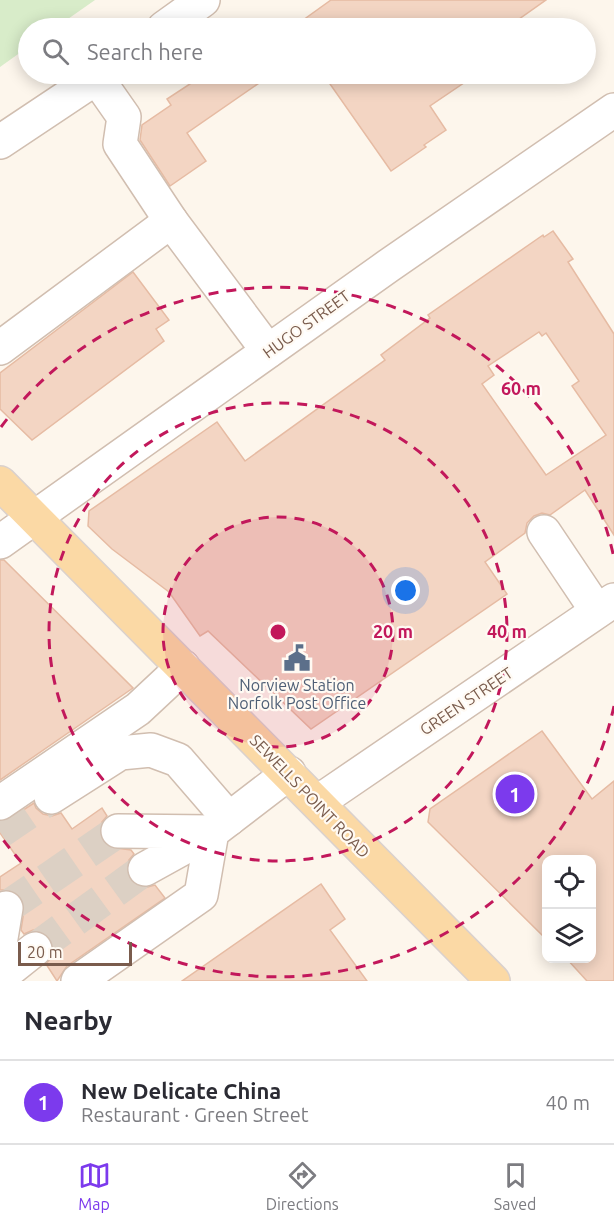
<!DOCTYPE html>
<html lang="en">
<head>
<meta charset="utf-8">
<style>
  :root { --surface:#fff; --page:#f7f7f7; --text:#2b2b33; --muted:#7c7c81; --line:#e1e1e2; --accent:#7c3aed }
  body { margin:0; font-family:Ubuntu,sans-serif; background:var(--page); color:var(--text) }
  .controls { position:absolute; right:18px; bottom:18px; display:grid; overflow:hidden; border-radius:12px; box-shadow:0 3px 15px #0003 }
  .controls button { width:54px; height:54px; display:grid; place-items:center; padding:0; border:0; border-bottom:2px solid var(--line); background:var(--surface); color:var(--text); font:30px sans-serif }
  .scale { position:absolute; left:18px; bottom:15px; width:114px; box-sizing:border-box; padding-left:6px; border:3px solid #7a5c4d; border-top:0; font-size:16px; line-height:21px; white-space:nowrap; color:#7a5c4d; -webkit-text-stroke:4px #fffaf3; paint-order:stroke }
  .you { position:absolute; left:406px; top:591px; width:21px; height:21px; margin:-15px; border:4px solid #fff; border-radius:50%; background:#1a73e8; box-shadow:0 0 0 9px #1a73e833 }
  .badge { display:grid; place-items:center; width:39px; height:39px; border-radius:50%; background:var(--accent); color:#fff; font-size:20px; font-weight:700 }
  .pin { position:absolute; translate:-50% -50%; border:3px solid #fff; box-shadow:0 2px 6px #0006 }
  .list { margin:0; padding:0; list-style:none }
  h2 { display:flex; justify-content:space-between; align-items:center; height:78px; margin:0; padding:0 24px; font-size:26px }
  h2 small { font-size:20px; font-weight:400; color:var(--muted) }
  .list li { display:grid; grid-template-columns:39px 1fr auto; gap:18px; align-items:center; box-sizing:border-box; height:84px; padding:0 24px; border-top:2px solid var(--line) }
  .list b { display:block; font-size:22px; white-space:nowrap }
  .list p { margin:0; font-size:20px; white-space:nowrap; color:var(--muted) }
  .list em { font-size:20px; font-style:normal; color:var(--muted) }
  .icon { flex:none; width:33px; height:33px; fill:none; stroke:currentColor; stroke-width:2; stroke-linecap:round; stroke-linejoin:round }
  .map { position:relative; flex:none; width:614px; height:981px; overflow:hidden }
  .search { position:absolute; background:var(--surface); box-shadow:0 3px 15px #0003; left:18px; right:18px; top:18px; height:66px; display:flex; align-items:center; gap:15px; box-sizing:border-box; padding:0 21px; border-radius:33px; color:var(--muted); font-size:22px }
  .sheet { height:162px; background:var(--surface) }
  nav { display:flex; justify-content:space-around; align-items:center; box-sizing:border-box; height:84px; border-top:2px solid var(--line); background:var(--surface); font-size:16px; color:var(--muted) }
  nav a { display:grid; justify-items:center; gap:3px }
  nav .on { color:var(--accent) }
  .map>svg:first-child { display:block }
</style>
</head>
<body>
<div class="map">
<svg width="614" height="981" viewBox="0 0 614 981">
  <rect width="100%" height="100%" fill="#fdf6ec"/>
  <polygon fill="#d8ecc9" points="0,0 95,0 55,28 28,28 28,47 0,67"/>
  <g fill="#f3d5c3" stroke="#e6bba3" stroke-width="1.5" fill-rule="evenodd">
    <polygon points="331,0 546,0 515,22 520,28 292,28"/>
    <polygon points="205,74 272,74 187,133 206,161 170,186 140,140 142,125 171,105 167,99"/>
    <polygon points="323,74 477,74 430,106 446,130 424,145 426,147 391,171"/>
    <path d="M 553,231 L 573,259 L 568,262 L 614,334 L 614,535 L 585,490 L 550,515 L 542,513 L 534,516 L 527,523 L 525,533 L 485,562 L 507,594 L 311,729 L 208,631 L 200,636 L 169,592 L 112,549 L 88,526 L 89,511 L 217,422 L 245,461 L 385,360 L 381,355 L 430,318 L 428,315 L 543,235 L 544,237 ZM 539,332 L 542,336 L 546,333 L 579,381 L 572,386 L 606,435 L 546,475 L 482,384 L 494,375 L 488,366 Z"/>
    <polygon points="133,272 169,320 156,329 164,341 32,440 0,409 0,373"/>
    <polygon points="0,560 4,560 133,688 0,780"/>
    <polygon points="542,731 592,799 614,781 614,981 587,981 566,958 591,958 591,860 546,860 546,939 428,822 430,809"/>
    <polygon points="34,803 36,808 43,814 52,816 61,813 72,829 102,808 107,816 102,822 99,830 102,841 109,847 131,850 134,854 129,860 126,868 129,879 136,885 144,888 155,885 165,898 67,966 57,981 46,964 53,955 54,947 50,938 41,931 33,930 24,934 21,930 24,911 23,901 18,894 10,890 0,890 0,877 21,863 0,833 0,822 11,818"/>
    <polygon points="321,884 345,919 330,930 367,981 182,981"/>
  </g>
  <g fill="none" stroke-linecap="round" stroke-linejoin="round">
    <g stroke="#dcd0c4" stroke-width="33" stroke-dasharray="33 16" stroke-linecap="butt">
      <polyline points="0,832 51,797"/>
      <polyline points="6,908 118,831"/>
      <polyline points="35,949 145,869"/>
    </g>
    <defs>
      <g id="minor">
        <polyline points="164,28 203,0"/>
        <polyline points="96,77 124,117 120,144 171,221"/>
        <polyline points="0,142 102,74"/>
        <polyline points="0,348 171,221 268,351"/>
        <polyline points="544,532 597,611"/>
        <polyline points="0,542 388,266 614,110"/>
        <polyline points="51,797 120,753 151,750 178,760 229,819"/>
        <polyline points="318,802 614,600"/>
        <polyline points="0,803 138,709 183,667"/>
        <polyline points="118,831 212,832 145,869"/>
        <polyline points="0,944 6,908"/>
        <polyline points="0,977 35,949"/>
        <polyline points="78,981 201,895 212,832 289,773"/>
      </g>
      <polyline id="major" points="0,483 493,981"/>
    </defs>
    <use href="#minor" stroke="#d1beb0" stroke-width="36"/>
    <use href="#major" stroke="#dad1cd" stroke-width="36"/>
    <use href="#minor" stroke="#fff" stroke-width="33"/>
    <use href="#major" stroke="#fbd9a5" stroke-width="33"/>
  </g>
  <circle cx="278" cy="632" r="115" fill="#c2185b" fill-opacity=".12"/>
  <g fill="none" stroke="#c2185b" stroke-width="3" stroke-dasharray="10 8">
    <circle cx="278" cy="632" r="115"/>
    <circle cx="278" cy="632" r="229"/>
    <path d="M614 706A344 344 0 0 1 1 837M1 427A344 344 0 0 1 614 558"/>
  </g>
  <defs>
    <symbol id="civic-bare" viewBox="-9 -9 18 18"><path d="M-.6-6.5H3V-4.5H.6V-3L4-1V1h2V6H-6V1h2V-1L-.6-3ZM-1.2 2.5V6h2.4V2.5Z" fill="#5c6f8a" stroke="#fffaf3" stroke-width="2.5" paint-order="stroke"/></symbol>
  </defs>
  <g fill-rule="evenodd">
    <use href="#civic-bare" x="278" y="639" width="38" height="38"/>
  </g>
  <g text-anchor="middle" stroke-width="4.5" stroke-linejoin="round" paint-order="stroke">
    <g font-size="16" fill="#7a5c4d" stroke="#fffaf3">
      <text transform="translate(306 324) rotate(-36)" y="6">HUGO STREET</text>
      <text transform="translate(466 701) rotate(-34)" y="6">GREEN STREET</text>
      <text transform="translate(310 796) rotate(46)" y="6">SEWELLS POINT ROAD</text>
    </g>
    <g font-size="16" fill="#4e5e75" stroke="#fffaf3">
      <text x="297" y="691">Norview Station<tspan x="297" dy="18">Norfolk Post Office</tspan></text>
    </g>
  </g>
  <circle cx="278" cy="632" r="9" fill="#c2185b" stroke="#fffaf3" stroke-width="3"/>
  <g font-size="18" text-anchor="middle" font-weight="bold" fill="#c2185b" stroke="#fffaf3" stroke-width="4.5" stroke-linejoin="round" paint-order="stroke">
    <text x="521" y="395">60 m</text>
    <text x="393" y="638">20 m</text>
    <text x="507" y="638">40 m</text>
  </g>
</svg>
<div class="controls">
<button><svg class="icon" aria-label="locate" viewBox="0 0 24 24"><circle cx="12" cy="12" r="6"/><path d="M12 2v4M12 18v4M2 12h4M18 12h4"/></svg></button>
<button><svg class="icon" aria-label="layers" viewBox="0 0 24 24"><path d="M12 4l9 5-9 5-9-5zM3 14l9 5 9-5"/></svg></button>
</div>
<div class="scale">20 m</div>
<div class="you"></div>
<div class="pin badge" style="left:515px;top:794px">1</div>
<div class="search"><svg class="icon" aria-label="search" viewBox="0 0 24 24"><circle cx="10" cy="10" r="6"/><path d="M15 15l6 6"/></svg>Search here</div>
</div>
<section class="sheet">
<h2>Nearby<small></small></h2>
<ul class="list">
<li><span class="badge">1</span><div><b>New Delicate China</b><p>Restaurant · Green Street</p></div><em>40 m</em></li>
</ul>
</section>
<nav>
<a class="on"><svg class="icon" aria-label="map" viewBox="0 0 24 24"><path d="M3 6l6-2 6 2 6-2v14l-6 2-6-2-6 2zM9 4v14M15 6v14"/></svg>Map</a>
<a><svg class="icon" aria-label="directions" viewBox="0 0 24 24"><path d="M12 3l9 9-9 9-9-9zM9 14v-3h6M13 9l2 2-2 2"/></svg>Directions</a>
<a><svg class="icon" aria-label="saved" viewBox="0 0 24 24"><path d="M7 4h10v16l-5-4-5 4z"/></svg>Saved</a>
</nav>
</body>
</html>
